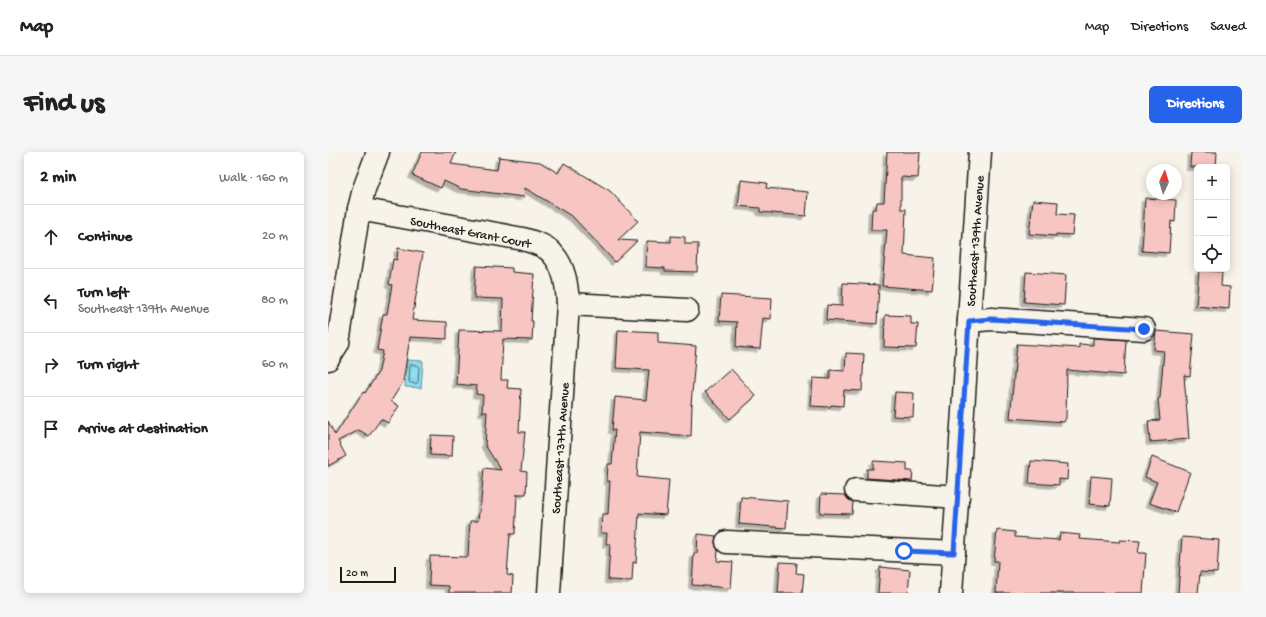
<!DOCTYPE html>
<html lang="en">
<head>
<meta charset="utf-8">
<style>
  :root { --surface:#fff; --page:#f6f6f6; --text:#222; --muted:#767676; --line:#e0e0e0; --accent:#2563eb }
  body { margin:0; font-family:"Gochi Hand",sans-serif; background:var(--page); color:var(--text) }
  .controls { position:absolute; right:12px; top:12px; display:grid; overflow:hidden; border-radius:6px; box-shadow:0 2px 10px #0003 }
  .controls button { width:36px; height:36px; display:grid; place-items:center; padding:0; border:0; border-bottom:1px solid var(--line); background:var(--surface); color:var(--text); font:20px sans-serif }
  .compass { position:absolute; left:818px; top:12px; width:36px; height:36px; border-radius:50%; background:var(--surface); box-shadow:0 2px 10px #0003; rotate:4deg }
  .scale { position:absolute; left:12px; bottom:10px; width:56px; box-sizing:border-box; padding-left:4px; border:2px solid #1c1c1c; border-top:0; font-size:11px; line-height:14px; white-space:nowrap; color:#1c1c1c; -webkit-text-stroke:3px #f7f3e8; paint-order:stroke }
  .stop { position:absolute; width:12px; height:12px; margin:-9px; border:3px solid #2563eb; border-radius:50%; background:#fff }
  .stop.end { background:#2563eb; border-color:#fff; box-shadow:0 1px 4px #0008 }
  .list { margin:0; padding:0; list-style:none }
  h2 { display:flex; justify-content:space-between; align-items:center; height:52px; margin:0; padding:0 16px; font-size:17px }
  h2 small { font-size:13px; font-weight:400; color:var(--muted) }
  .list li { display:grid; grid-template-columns:26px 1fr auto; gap:12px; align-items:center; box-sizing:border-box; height:64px; padding:0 16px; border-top:1px solid var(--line) }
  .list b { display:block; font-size:15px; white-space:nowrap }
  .list p { margin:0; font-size:13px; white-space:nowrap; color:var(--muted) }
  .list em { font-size:13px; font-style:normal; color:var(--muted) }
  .icon { flex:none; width:22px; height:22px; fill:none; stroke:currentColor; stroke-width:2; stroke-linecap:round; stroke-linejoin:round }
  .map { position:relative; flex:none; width:914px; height:441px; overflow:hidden; border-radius:6px }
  header { display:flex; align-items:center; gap:24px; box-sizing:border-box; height:56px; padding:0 20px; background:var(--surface); border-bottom:1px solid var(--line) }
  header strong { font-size:19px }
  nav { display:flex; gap:22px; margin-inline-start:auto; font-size:14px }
  .intro { display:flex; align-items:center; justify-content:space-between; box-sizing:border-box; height:96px; padding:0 24px }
  h1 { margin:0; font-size:28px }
  .button { padding:10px 18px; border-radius:6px; background:var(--accent); color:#fff; font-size:14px; font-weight:700 }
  main { display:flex; gap:24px; padding:0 24px }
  aside { flex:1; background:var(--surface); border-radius:6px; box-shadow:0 2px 10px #0003 }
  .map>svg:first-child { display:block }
</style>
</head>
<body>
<header>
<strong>Map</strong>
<nav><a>Map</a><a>Directions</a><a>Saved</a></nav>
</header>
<div class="intro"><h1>Find us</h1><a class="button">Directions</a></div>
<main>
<aside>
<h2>2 min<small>Walk · 160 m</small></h2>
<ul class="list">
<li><svg class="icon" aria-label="ahead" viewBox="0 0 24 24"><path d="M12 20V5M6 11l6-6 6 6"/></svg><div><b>Continue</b></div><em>20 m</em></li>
<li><svg class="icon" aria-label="left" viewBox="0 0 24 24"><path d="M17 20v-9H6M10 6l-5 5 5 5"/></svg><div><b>Turn left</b><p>Southeast 139th Avenue</p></div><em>80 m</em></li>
<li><svg class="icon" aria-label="right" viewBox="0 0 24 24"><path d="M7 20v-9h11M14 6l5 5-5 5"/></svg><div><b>Turn right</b></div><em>60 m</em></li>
<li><svg class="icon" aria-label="arrive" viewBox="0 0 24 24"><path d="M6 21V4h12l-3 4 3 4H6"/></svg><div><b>Arrive at destination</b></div></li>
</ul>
</aside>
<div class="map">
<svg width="914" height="441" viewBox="0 0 914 441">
  <defs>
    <pattern id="water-ripples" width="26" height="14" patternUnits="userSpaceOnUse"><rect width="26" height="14" fill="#90dcf0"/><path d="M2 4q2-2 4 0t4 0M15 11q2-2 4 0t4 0" fill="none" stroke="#7cbccd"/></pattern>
    <filter id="shadow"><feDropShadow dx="-3.5" dy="3.5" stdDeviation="0" flood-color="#0004"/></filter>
  </defs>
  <rect width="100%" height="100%" fill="#f7f3e8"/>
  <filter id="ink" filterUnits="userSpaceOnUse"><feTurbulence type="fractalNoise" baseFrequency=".025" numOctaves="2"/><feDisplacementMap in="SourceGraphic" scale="8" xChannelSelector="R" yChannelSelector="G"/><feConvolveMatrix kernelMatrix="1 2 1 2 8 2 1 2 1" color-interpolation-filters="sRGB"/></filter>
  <g filter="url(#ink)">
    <polygon fill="url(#water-ripples)" stroke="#628f9b" points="79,208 95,209 93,236 77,235"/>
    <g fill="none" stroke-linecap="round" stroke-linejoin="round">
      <polygon stroke="#4a6971" stroke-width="1" points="84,212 89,213 91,214 90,230 88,232 83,231 81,230 82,214"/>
    </g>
    <g fill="#f7c6c2" stroke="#1c1c1c" filter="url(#shadow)">
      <polygon points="94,0 128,0 123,12 169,18 171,5 212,10 230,21 236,11 282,39 310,69 290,88 309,89 287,110 245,65 197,36 196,45 133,37 116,29 113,36 84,23"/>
      <polygon points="559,0 592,0 590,26 573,25 573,57 578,57 576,103 607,106 604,138 554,134 559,78 543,78 544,57 548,57 549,50 556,50"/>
      <polygon points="863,0 889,0 888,15 862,15"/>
      <polygon points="413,28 439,31 438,36 480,40 478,64 432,60 432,56 410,54"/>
      <polygon points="817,46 848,48 847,70 843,69 841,101 814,99"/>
      <polygon points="705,48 730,50 729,62 746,63 744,83 728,82 728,84 701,82"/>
      <polygon points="343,84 357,85 357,92 370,92 369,120 337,119 337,116 318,115 319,89 343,90"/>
      <polygon points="70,96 95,101 84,168 119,170 119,187 82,185 75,230 63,249 71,254 60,271 53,267 41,284 31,278 10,289 18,304 0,314 0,269 7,283 35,240 37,241 51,219 55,199 49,198 55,162 59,162 64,133 61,132 65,107 69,108"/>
      <polygon points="148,114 184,116 184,120 206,122 203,169 205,169 204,188 175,187 173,228 180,228 179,236 193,237 191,280 197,280 193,319 199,320 198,342 191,342 191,344 189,342 187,382 182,382 179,423 185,424 184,441 121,441 121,434 101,433 102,404 140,405 142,369 150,369 151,360 152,360 156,316 173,318 157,293 159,260 154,260 155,243 148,242 149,234 128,232 131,178 174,179 175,147 146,146"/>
      <polygon points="871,118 894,120 893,134 902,135 901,157 868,154"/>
      <polygon points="698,120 738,123 736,153 696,150"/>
      <polygon points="515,131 551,133 549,172 498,168 499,153 514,154"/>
      <polygon points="393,143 444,146 443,167 435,166 432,197 408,195 409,170 391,169"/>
      <polygon points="557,163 583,164 583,172 590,172 588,196 556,195"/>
      <polygon points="290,178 330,180 330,191 368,194 363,253 364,252 363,284 312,280 309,325 341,328 338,363 311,361 308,411 305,410 304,429 280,428 282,392 278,392 279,381 273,381 274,362 280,362 282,329 279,329 280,312 284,312 287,278 284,278 287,245 318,248 321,218 288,216"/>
      <polygon points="828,179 866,182 862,224 856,223 861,287 822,290 820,269 832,268 830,247 832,246 836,199 826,198"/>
      <polygon points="765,186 798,188 796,223 739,218 738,266 736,270 682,266 689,192 751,196 751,192 765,193"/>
      <polygon points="518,201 536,202 534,239 516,238 515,254 503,253 502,255 483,254 485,226 502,227 502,218 517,219"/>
      <polygon points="403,217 428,244 402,267 377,240"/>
      <polygon points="567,240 586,241 585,265 565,264"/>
      <polygon points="103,283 125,284 124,304 102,303"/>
      <polygon points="824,305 862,320 848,360 821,351 829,330 817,325"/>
      <polygon points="545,309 579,311 579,319 585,319 584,329 539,326 539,317 545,317"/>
      <polygon points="703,309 740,312 739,328 731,327 731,333 701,331"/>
      <polygon points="763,324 784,326 782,354 761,352"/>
      <polygon points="493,342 517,343 521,348 525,350 524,362 492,361"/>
      <polygon points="413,345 460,349 458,376 411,372"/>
      <polygon points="669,378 687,380 687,385 731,388 732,381 752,383 751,387 792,390 792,388 812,389 810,401 818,401 815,441 668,441 670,409 666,409"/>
      <polygon points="370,382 388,384 387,390 388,395 390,398 389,409 405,410 403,436 364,433 366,401 369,401"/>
      <polygon points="854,385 891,388 889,421 872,420 870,441 850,441"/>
      <polygon points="452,410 469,411 468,421 476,422 474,441 450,441"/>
      <polygon points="552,415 582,418 580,441 550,441"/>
    </g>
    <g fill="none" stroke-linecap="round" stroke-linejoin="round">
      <defs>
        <g id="minor">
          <path d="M 31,57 L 195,87 C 205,90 217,93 224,101 C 237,115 239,134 240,152 L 221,441"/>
          <polyline points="240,152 359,158"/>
          <polyline points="641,169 663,167 816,177"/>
          <polyline points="0,207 10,191 31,57 36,37 50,0"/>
          <polyline points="528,338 630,345"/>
          <polyline points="399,390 626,401"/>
          <polyline points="623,441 652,0"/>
        </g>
      </defs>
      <use href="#minor" stroke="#1c1c1c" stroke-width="25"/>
      <use href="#minor" stroke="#f7f3e8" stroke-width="22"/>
    </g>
  </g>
  <g fill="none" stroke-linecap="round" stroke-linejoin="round" filter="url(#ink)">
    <polyline stroke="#2563eb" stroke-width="5" points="576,399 626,401 641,169 663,167 816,177"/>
  </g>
  <g text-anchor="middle" stroke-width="3" stroke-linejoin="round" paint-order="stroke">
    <g font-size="13" fill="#1c1c1c" stroke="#f7f3e8">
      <text transform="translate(143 79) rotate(11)" y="5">Southeast Grant Court</text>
      <text transform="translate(646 89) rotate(-86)" y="5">Southeast 139th Avenue</text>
      <text transform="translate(231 296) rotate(-86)" y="5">Southeast 137th Avenue</text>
    </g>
  </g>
</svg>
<div class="controls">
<button>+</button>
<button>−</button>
<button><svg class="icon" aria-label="locate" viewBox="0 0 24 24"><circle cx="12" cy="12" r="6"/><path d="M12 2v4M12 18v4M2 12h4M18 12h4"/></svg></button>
</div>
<svg class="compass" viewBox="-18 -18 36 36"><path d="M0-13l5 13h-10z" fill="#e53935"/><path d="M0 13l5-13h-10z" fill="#767676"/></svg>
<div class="scale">20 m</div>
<div class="stop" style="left:576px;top:399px"></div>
<div class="stop end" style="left:816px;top:177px"></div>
</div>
</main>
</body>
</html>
